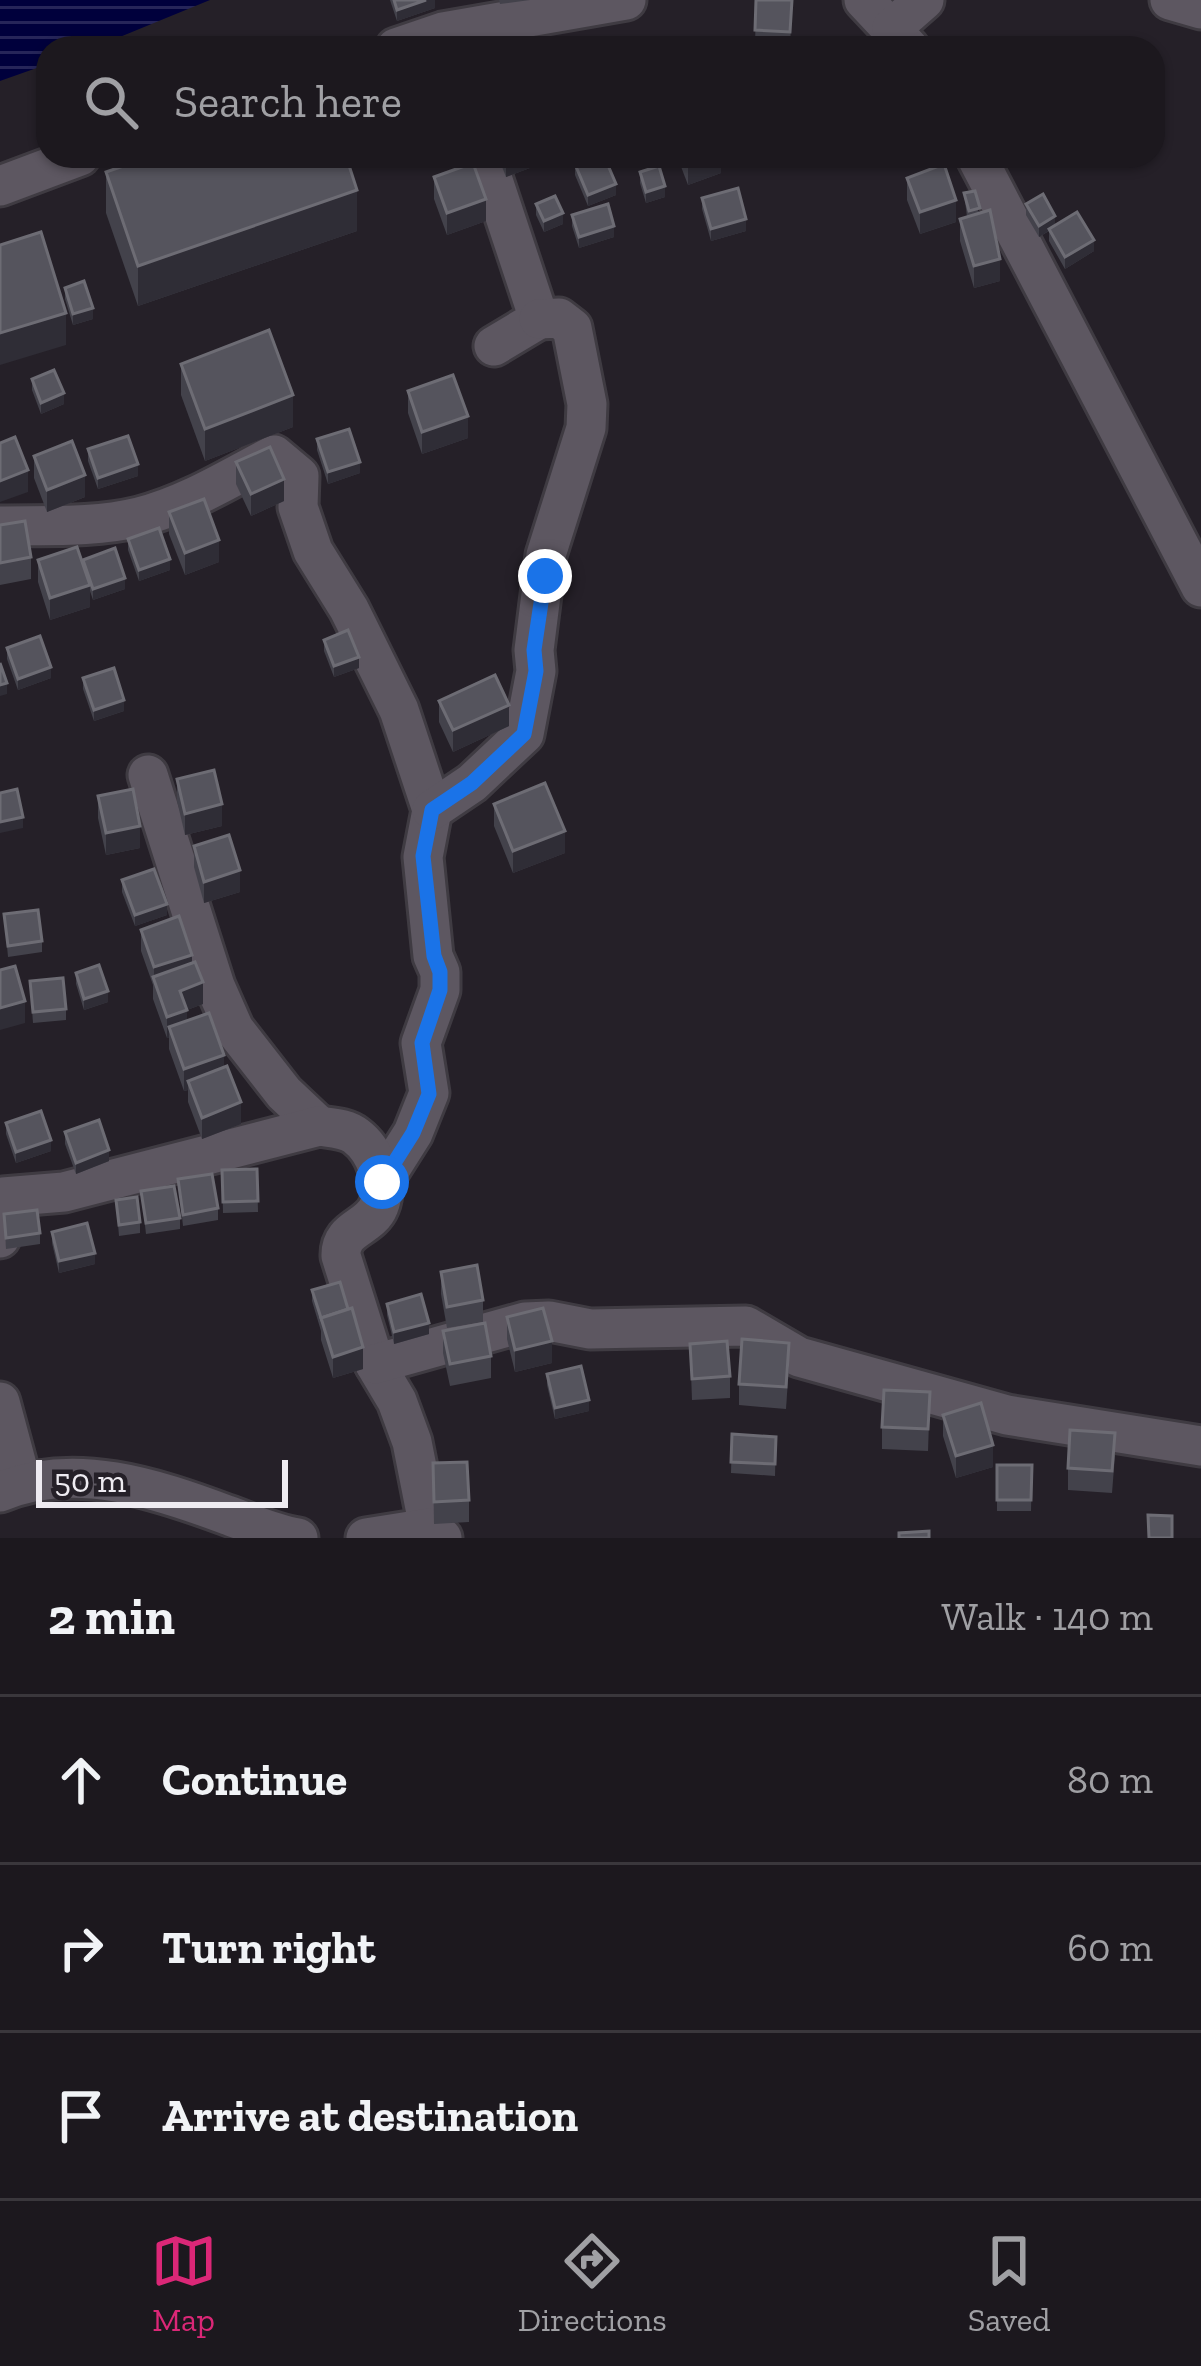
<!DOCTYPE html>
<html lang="en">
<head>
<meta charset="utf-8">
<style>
  :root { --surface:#1c181e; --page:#29252b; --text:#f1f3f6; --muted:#a0a0a4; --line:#3a373c; --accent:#db2777 }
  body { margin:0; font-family:"Zilla Slab",serif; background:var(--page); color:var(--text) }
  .scale { position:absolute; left:36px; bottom:30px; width:252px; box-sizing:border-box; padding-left:12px; border:6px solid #eeebf1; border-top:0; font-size:33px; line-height:42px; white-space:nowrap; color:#eeebf1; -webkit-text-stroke:9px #252028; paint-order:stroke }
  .stop { position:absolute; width:36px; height:36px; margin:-27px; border:9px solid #1a73e8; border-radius:50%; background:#fff }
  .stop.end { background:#1a73e8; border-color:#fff; box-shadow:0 3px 12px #0008 }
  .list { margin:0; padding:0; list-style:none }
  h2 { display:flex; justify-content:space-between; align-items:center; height:156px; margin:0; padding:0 48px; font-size:51px }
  h2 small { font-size:39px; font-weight:400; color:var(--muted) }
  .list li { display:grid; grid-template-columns:78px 1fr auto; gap:36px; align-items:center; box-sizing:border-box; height:168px; padding:0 48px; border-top:3px solid var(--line) }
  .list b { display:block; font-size:45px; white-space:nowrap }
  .list em { font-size:39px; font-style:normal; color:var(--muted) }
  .icon { flex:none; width:66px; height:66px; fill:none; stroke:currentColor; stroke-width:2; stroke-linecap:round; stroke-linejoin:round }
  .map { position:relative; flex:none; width:1201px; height:1538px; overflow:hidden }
  .search { position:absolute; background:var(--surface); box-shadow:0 3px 9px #0004; left:36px; right:36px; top:36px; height:132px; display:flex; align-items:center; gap:30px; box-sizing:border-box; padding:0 42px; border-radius:36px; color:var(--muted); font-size:45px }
  .sheet { height:660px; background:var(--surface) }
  nav { display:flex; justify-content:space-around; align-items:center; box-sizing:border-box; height:168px; border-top:3px solid var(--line); background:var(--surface); font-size:33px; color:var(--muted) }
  nav a { display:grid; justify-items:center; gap:6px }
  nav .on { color:var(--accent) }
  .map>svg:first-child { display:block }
</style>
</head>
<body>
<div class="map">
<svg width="1201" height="1538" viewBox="0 0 1201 1538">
  <defs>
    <pattern id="water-rules" width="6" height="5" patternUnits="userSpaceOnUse" patternTransform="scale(3)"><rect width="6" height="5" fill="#00003c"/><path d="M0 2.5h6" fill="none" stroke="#262559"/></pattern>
  </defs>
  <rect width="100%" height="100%" fill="#252028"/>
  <polygon fill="url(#water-rules)" points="0,0 210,0 93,48 48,48 48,64 0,81"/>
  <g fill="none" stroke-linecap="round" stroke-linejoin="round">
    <defs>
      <g id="minor">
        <polyline points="864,0 909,48"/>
        <polyline points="1170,0 1201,9"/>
        <polyline points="892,28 924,0"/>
        <polyline points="396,48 443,32 626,0"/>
        <polyline points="485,156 539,319 494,346"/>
        <polyline points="976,156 1201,587"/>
        <polyline points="0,186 80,156"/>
        <path d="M 0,526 C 46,525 94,528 139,517 C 187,505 230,478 274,455 L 299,476 L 298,507 L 313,551 L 349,609 L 399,710 L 432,810 L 423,857 L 433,956 L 440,972 L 440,990 L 421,1043 L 429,1093 L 413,1133 L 382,1182"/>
        <polyline points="148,775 215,986 234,1029 284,1093 319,1126"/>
        <polyline points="432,810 472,783 524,734 536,671 534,650 546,555 586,428 587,404 572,328 559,318 539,319"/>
        <path d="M 0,1238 L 3,1197 L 64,1192 L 319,1126 C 332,1128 346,1128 356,1136 C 375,1150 388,1184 379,1206 C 370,1229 340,1227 341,1256 L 375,1364 L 397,1401 L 412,1442 L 429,1528"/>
        <polyline points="375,1364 525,1322 549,1321 590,1329 746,1326 799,1357 1007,1415 1201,1446"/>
        <polyline points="0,1402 22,1484"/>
        <path d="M 0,1492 C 74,1461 155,1488 227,1515 C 250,1523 273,1534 298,1538"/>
        <polyline points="366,1538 429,1528 442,1538"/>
      </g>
    </defs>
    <use href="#minor" stroke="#3f3b42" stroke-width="45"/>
    <use href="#minor" stroke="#5d5761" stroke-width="39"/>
  </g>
  <g fill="#43424b">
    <polygon points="390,0 435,0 435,8 397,21"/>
    <polygon points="499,0 530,0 500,4"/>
    <polygon points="756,0 792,0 790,48 755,48"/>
    <polygon points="498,156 551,156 551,160 506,177"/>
    <polygon points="677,156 721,156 721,173 688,185"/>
    <polygon points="575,164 616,195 588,206 575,175"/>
    <polygon points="106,172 357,231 138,306 106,213"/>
    <polygon points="640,172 665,197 646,203 640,183"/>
    <polygon points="434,177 486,221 447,235 434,199"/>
    <polygon points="907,178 956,222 920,234 907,200"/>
    <polygon points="964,193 980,213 1000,281 974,288 960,241 960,219 967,217"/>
    <polygon points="702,198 746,231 711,241 702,209"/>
    <polygon points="536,204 563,224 544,232 536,215"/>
    <polygon points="1026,204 1055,226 1094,251 1065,269 1049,241 1049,231 1039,237 1026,215"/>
    <polygon points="572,215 614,237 579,248 572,226"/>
    <polygon points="65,288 93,319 73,325 65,299"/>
    <polygon points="181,364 293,427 205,461 181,395"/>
    <polygon points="32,379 64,404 41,414 32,390"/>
    <polygon points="408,391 468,438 422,454 408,413"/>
    <polygon points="317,439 360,473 328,484 317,450"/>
    <polygon points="88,449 138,476 98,489 88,461"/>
    <polygon points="34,456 85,497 47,512 34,478"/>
    <polygon points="236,462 284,501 251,516 236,484"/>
    <polygon points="169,512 219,562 185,575 169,534"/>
    <polygon points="0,525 31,557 31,579 0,585"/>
    <polygon points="128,539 170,570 139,581 128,550"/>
    <polygon points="38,560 83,566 83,560 125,589 93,600 90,591 90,607 50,620 38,582"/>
    <polygon points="324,640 359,668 334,677 324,651"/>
    <polygon points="7,648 51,678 18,690 7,659"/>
    <polygon points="83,678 124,711 94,721 83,689"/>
    <polygon points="439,701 509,726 453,752 439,722"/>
    <polygon points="177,779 222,826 185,835 177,801"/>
    <polygon points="98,796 140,848 106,855 98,818"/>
    <polygon points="494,804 565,853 513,873 494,826"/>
    <polygon points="194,846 240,892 204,903 194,867"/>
    <polygon points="122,880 167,915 135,926 122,892"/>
    <polygon points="4,914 42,941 42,952 8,957"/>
    <polygon points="141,930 192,963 203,1004 187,1010 187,1021 224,1067 241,1124 202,1139 188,1102 188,1090 184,1091 169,1049 169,1038 167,1038 153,999 153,985 141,951"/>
    <polygon points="76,973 108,1002 84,1010 76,984"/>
    <polygon points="30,981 66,1009 66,1020 33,1023"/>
    <polygon points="6,1123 51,1151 16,1163 6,1134"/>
    <polygon points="65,1132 109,1161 76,1174 65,1144"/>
    <polygon points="257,1169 258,1212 223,1213 222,1170"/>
    <polygon points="178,1179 218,1208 218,1220 183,1226"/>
    <polygon points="141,1191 180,1218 180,1229 146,1234"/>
    <polygon points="116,1200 140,1222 140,1233 119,1236"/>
    <polygon points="4,1214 40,1233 40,1244 6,1249"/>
    <polygon points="52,1232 95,1264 59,1273 52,1243"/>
    <polygon points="441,1272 483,1300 483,1322 447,1328 441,1294"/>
    <polygon points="312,1290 363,1369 333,1378 321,1340 321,1331 312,1301"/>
    <polygon points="387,1304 429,1334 394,1344 387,1315"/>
    <polygon points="507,1317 552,1363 515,1372 507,1339"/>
    <polygon points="443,1331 491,1356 491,1378 450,1386 443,1353"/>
    <polygon points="690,1344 730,1376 730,1398 692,1400"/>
    <polygon points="789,1365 786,1409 739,1405 739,1384"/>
    <polygon points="547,1374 589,1411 555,1419 547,1385"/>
    <polygon points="930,1392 928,1451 882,1449 882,1427"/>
    <polygon points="943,1415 993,1467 956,1478 943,1436"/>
    <polygon points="732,1434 776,1437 775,1476 731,1473"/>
    <polygon points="1115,1455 1112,1493 1068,1490 1068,1468"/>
    <polygon points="433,1463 469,1500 469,1522 434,1524"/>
    <polygon points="997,1465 1032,1465 1031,1511 997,1511"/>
  </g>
  <g fill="#2f2d36">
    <polygon points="426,0 435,0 435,8 397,21 397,10"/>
    <polygon points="506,156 551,156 551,160 506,177"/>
    <polygon points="707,156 721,156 721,173 688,185 688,163"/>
    <polygon points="616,184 616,195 588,206 588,195"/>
    <polygon points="665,186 665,197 646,203 646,192"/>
    <polygon points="357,190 357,231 138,306 138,266"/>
    <polygon points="486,199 486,221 447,235 447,213"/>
    <polygon points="956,200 956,222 920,234 920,212"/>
    <polygon points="563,213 563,224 544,232 544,221"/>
    <polygon points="1055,216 1055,227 1039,237 1039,226"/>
    <polygon points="746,219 746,231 711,241 711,229"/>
    <polygon points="614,226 614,237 579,248 579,237"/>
    <polygon points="1094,240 1094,251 1065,269 1065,257"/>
    <polygon points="1000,259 1000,281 974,288 974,266"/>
    <polygon points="93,308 93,319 73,325 73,314"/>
    <polygon points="66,313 66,345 0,365 0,333"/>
    <polygon points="64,393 64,404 41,414 41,403"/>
    <polygon points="293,395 293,427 205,461 205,429"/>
    <polygon points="468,416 468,438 422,454 422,432"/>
    <polygon points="360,462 360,473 328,484 328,472"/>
    <polygon points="138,464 138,476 98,489 98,478"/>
    <polygon points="28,470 28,492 0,502 0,481"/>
    <polygon points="85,475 85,497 47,512 47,490"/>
    <polygon points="284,479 284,501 251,516 251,494"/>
    <polygon points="219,540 219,562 185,575 185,553"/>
    <polygon points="170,559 170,570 139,581 139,570"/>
    <polygon points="125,578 125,589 93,600 93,589"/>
    <polygon points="90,585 90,607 50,620 50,598"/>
    <polygon points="359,657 359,668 334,677 334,666"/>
    <polygon points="51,667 51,678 18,690 18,679"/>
    <polygon points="7,683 7,694 0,696 0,685"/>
    <polygon points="124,700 124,711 94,721 94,710"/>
    <polygon points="509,705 509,726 453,752 453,730"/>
    <polygon points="222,804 222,826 185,835 185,814"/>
    <polygon points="23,817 23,828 0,833 0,822"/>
    <polygon points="140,826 140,848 106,855 106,833"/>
    <polygon points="565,831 565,853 513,873 513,851"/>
    <polygon points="240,870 240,892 204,903 204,882"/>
    <polygon points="167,904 167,915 135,926 135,915"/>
    <polygon points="192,955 192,976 154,981 154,967"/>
    <polygon points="203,982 203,1004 187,1010 187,1032 169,1027 169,1038 167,1038 167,1017 180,991"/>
    <polygon points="108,991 108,1002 84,1010 84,999"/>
    <polygon points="25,1001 25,1023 0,1030 0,1008"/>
    <polygon points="224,1055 224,1077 188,1081 188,1090 184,1091 184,1069"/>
    <polygon points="241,1102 241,1124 202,1139 202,1118"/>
    <polygon points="51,1140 51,1151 16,1163 16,1152"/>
    <polygon points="109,1150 109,1161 76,1174 76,1163"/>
    <polygon points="95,1253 95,1264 59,1273 59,1261"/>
    <polygon points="429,1323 429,1334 394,1344 394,1332"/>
    <polygon points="552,1341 552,1363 515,1372 515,1350"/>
    <polygon points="363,1347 363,1369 333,1378 333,1357"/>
    <polygon points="589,1400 589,1411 555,1419 555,1408"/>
    <polygon points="993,1445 993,1467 956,1478 956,1456"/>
  </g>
  <g fill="#55545d" stroke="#6d6c74" stroke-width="3">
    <polygon points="394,0 426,0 397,10"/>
    <polygon points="756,0 792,0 790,32 755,30"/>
    <polygon points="152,156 346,156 357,190 138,266 106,172"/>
    <polygon points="595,156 604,156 616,184 588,195 575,164"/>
    <polygon points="685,156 707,156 688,163"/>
    <polygon points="473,163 486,199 447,213 434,177"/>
    <polygon points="944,164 956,200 920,212 907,178"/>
    <polygon points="659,166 665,186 646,192 640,172"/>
    <polygon points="738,188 746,219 711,229 702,198"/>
    <polygon points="975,191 980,208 969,211 964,193"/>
    <polygon points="1043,194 1055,216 1039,226 1026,204"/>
    <polygon points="555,196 563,213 544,221 536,204"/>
    <polygon points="608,204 614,226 579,237 572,215"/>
    <polygon points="990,210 1000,259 974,266 960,219"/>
    <polygon points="1077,212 1094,240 1065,257 1049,229"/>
    <polygon points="41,232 66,313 0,333 0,245"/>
    <polygon points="84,281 93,308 73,314 65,288"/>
    <polygon points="269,330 293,395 205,429 181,364"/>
    <polygon points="54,370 64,393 41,403 32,379"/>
    <polygon points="453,375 468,416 422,432 408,391"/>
    <polygon points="349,429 360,462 328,472 317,439"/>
    <polygon points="128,436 138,464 98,478 88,449"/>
    <polygon points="15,437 28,470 0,481 0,443"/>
    <polygon points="72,441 85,475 47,490 34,456"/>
    <polygon points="270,447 284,479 251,494 236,462"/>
    <polygon points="204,499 219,540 185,553 169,512"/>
    <polygon points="25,521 31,557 0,563 0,525"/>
    <polygon points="159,528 170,559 139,570 128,539"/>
    <polygon points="77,547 90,585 50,598 38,560"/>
    <polygon points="115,548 125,578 93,589 83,560"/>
    <polygon points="348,630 359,657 334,666 324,640"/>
    <polygon points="40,636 51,667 18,679 7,648"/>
    <polygon points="0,663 7,683 0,685"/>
    <polygon points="114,668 124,700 94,710 83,678"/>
    <polygon points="495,675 509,705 453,730 439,701"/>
    <polygon points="214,770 222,804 185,814 177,779"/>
    <polygon points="545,783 565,831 513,851 494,804"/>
    <polygon points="17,789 23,817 0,822 0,793"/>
    <polygon points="133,789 140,826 106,833 98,796"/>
    <polygon points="229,835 240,870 204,882 194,846"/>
    <polygon points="154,869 167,904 135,915 122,880"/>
    <polygon points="38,910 42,941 8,946 4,914"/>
    <polygon points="179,916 192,955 154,967 141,930"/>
    <polygon points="195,962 203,982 180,991 187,1010 167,1017 153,977"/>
    <polygon points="99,965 108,991 84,999 76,973"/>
    <polygon points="15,966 25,1001 0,1008 0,970"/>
    <polygon points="63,978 66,1009 33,1012 30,981"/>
    <polygon points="209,1013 224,1055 184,1069 169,1027"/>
    <polygon points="227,1066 241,1102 202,1118 188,1081"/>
    <polygon points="41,1111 51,1140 16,1152 6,1123"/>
    <polygon points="99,1120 109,1150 76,1163 65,1132"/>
    <polygon points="257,1169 258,1201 223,1202 222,1170"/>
    <polygon points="212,1174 218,1208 183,1215 178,1179"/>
    <polygon points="174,1186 180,1218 146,1223 141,1191"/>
    <polygon points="137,1197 140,1222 119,1225 116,1200"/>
    <polygon points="37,1210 40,1233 6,1238 4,1214"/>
    <polygon points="87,1223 95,1253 59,1261 52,1232"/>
    <polygon points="477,1265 483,1300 447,1307 441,1272"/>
    <polygon points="340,1282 348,1309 321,1318 322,1321 312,1290"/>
    <polygon points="421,1294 429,1323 394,1332 387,1304"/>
    <polygon points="352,1308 363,1347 333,1357 321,1318"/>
    <polygon points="543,1308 552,1341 515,1350 507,1317"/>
    <polygon points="485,1323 491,1356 450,1364 443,1331"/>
    <polygon points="742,1339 789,1343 786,1387 739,1384"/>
    <polygon points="727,1341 730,1376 692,1379 690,1344"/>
    <polygon points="581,1366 589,1400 555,1408 547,1374"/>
    <polygon points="884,1390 930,1392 928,1429 882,1427"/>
    <polygon points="981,1403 993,1445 956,1456 943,1415"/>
    <polygon points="1070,1430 1115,1433 1112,1471 1068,1468"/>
    <polygon points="732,1434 776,1437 775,1464 731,1462"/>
    <polygon points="467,1462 469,1500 434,1502 433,1463"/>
    <polygon points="997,1465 1032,1465 1031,1500 997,1500"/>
    <polygon points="1148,1515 1172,1516 1172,1538 1149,1538"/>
    <polygon points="929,1531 929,1538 899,1538 899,1533"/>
  </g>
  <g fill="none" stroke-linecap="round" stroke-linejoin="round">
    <polyline stroke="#1a73e8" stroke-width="15" points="382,1182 413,1133 429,1094 422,1043 440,990 440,972 434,956 423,856 432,810 472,783 524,734 536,671 534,650 545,576"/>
  </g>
</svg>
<div class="scale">50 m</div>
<div class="stop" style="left:382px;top:1182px"></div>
<div class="stop end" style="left:545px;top:576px"></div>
<div class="search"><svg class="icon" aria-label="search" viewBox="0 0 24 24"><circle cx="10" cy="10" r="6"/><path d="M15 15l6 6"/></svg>Search here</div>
</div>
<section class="sheet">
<h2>2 min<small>Walk · 140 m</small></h2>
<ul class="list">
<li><svg class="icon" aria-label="ahead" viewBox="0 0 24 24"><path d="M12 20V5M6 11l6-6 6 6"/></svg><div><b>Continue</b></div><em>80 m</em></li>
<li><svg class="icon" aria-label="right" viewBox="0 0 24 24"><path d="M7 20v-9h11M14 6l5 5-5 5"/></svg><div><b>Turn right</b></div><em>60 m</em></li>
<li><svg class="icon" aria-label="arrive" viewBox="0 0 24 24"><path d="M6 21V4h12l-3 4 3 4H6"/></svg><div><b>Arrive at destination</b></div></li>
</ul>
</section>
<nav>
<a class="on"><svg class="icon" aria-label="map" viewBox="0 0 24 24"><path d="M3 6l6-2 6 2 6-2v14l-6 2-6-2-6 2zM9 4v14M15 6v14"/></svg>Map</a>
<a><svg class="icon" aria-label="directions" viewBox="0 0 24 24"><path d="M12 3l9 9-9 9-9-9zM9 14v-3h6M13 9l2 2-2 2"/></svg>Directions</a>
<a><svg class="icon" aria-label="saved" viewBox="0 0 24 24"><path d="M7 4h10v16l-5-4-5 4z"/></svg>Saved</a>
</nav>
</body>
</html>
